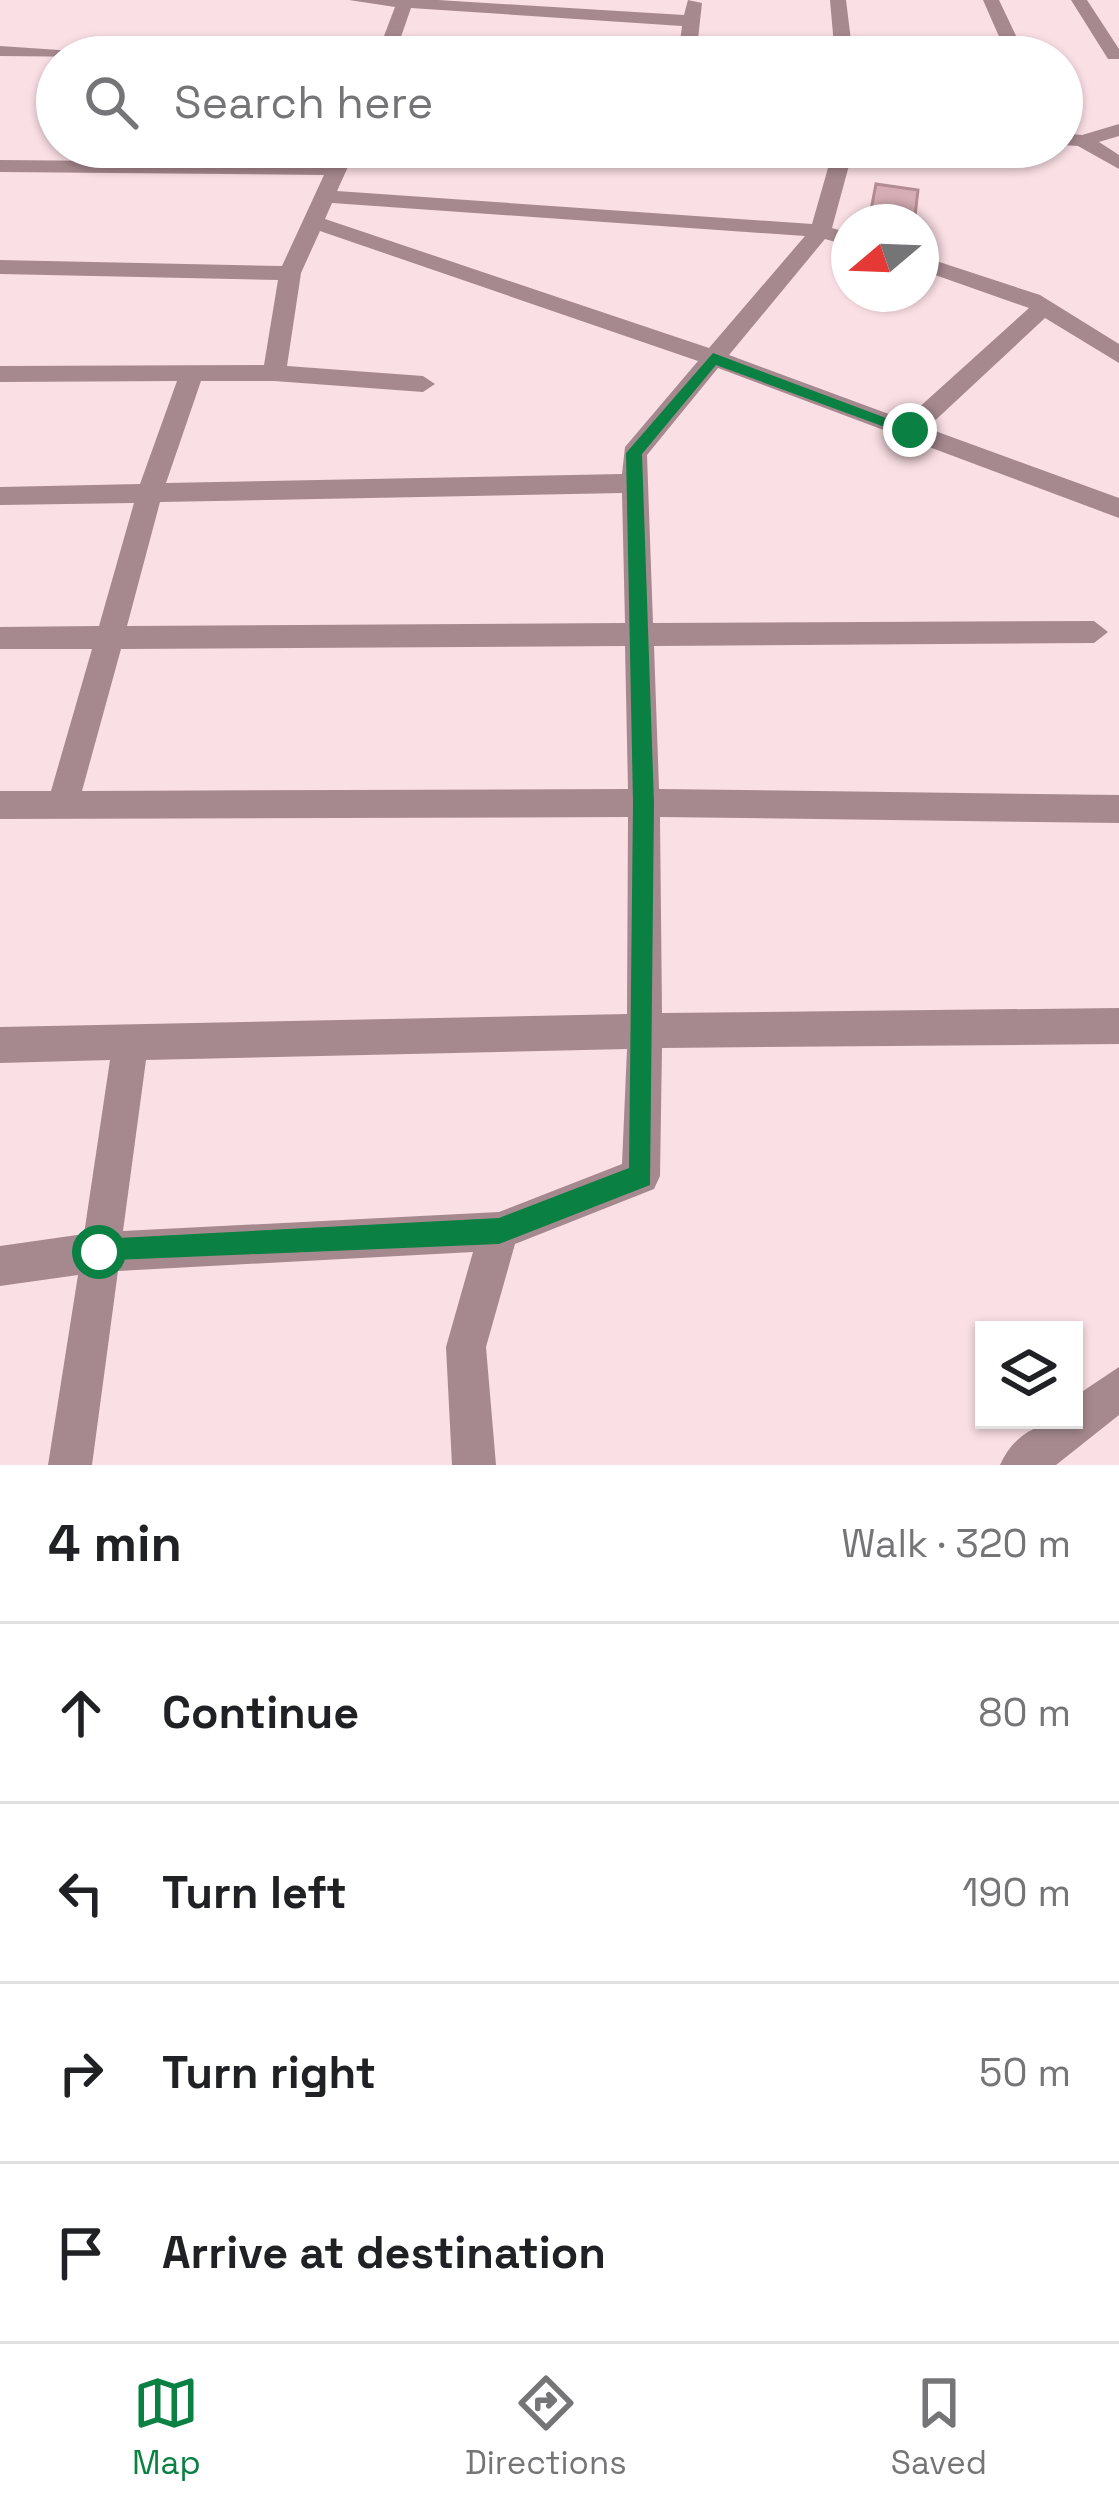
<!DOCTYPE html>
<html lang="en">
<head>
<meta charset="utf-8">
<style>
  :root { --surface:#fff; --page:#f6f6f6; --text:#202124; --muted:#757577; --line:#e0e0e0; --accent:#0b8043 }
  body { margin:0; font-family:"Space Grotesk",sans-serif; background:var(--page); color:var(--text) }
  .controls { position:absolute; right:36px; bottom:36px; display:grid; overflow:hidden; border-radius:0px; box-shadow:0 3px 9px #0004 }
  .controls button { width:108px; height:108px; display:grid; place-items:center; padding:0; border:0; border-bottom:3px solid var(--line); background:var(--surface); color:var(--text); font:60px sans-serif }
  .compass { position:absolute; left:831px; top:204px; width:108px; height:108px; border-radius:50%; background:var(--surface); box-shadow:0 3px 9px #0004; rotate:251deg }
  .stop { position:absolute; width:36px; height:36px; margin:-27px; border:9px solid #0b8043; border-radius:50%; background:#fff }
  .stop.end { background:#0b8043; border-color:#fff; box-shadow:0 3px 12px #0008 }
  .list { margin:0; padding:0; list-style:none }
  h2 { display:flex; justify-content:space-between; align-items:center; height:156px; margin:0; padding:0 48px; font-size:51px }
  h2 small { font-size:39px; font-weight:400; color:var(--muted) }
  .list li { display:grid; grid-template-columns:78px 1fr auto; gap:36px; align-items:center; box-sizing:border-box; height:180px; padding:0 48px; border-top:3px solid var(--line) }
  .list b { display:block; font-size:45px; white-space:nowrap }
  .list em { font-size:39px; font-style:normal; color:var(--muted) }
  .icon { flex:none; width:66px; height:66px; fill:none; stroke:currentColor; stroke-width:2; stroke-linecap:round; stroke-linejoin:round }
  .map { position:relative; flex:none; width:1119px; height:1465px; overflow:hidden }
  .search { position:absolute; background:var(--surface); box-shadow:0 3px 9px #0004; left:36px; right:36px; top:36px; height:132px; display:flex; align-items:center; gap:30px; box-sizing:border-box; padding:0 42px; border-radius:66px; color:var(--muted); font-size:45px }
  .sheet { height:876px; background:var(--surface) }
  nav { display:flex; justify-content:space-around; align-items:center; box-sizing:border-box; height:168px; border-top:3px solid var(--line); background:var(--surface); font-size:33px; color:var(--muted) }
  nav a { display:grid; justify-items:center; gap:6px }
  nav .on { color:var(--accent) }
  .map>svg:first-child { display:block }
</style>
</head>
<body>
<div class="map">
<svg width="1119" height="1465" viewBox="0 0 1119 1465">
  <rect width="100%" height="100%" fill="#fadfe4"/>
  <polygon fill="#d7adb5" stroke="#b38c93" stroke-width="3" points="876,184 918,190 915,216 871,210"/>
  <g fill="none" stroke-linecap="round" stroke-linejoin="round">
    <g fill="#a6898e" fill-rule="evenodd">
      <polygon points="349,0 438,0 684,15 688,0 702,3 696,57 678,57 682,26 411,8 394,57 376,57 395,7"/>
      <polygon points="830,0 846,0 853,57 835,57"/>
      <polygon points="983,0 999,0 1026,57 1008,57"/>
      <polygon points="1071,0 1087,0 1119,49 1119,59 1108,59"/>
      <polygon points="0,46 89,52 98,57 0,56"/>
      <polygon points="1119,124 1119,136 1099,142 1119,155 1119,169 1078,146 1062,145 1062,133 1082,135"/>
      <path d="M 337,147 L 357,147 L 337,191 L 812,224 L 834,147 L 854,147 L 832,228 L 849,233 L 849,246 L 825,239 L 729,355 L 905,420 L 1029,308 L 921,270 L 921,256 L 1040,295 L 1119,344 L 1119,363 L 1045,318 L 927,428 L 1119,498 L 1119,518 L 718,368 L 647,455 L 653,623 L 1094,621 L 1108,632 L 1094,643 L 654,646 L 659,789 L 1119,795 L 1119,823 L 660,817 L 662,1013 L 1119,1008 L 1119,1044 L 662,1048 L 660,1176 L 654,1189 L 515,1244 L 486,1347 L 496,1465 L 452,1465 L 446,1347 L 473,1252 L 118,1271 L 92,1465 L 48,1465 L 78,1275 L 0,1286 L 0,1246 L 84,1234 L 110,1060 L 0,1063 L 0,1027 L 627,1014 L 628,817 L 0,819 L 0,791 L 51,791 L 92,649 L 0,649 L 0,627 L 99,626 L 134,503 L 0,505 L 0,487 L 140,484 L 177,381 L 0,382 L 0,366 L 264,365 L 278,280 L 0,274 L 0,260 L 282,266 L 324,175 L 0,172 L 0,160 L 330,163 ZM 332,203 L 805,236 L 709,348 L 325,219 ZM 320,231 L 698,361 L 625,447 L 622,474 L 166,483 L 201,381 L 274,381 L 423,392 L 435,384 L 423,376 L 287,366 L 301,273 ZM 622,493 L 625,623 L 127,626 L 160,502 ZM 625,646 L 628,789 L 82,791 L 121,649 ZM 627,1049 L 622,1164 L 499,1212 L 123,1231 L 146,1060 Z"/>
      <path d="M 1119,1367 L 1119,1415 L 1056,1465 L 1000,1465 C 1013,1434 1042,1420 1074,1420 L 1074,1397 Z"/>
    </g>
  </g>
  <polygon fill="#0b8043" points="713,353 918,430 904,434 716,365 642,454 654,803 650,1185 499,1244 90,1261 90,1243 99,1239 499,1218 629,1168 633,803 626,453"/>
</svg>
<div class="controls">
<button><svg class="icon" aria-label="layers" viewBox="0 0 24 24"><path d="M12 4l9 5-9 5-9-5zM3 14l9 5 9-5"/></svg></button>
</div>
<svg class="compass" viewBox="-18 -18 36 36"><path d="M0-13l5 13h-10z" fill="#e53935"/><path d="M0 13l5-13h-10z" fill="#757577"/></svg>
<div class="stop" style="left:99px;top:1252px"></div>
<div class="stop end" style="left:910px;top:430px"></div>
<div class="search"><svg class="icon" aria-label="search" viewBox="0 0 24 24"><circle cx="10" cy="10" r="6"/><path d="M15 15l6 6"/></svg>Search here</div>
</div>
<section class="sheet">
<h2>4 min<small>Walk · 320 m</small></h2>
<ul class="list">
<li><svg class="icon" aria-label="ahead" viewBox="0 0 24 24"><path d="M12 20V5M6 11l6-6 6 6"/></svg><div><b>Continue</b></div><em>80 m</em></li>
<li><svg class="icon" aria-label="left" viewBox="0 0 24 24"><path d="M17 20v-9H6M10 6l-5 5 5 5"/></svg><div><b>Turn left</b></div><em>190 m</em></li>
<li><svg class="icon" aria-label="right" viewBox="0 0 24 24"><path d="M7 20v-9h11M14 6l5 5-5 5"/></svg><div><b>Turn right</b></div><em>50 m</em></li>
<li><svg class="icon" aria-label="arrive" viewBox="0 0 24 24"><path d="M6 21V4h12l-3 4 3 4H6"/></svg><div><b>Arrive at destination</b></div></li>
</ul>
</section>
<nav>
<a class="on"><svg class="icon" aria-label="map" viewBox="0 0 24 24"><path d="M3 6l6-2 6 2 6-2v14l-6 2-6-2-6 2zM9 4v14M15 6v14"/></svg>Map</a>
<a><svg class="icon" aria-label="directions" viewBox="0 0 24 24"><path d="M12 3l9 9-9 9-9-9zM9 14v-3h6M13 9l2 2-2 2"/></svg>Directions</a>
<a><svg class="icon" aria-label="saved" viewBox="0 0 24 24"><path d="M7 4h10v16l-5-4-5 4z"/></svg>Saved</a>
</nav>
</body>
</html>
